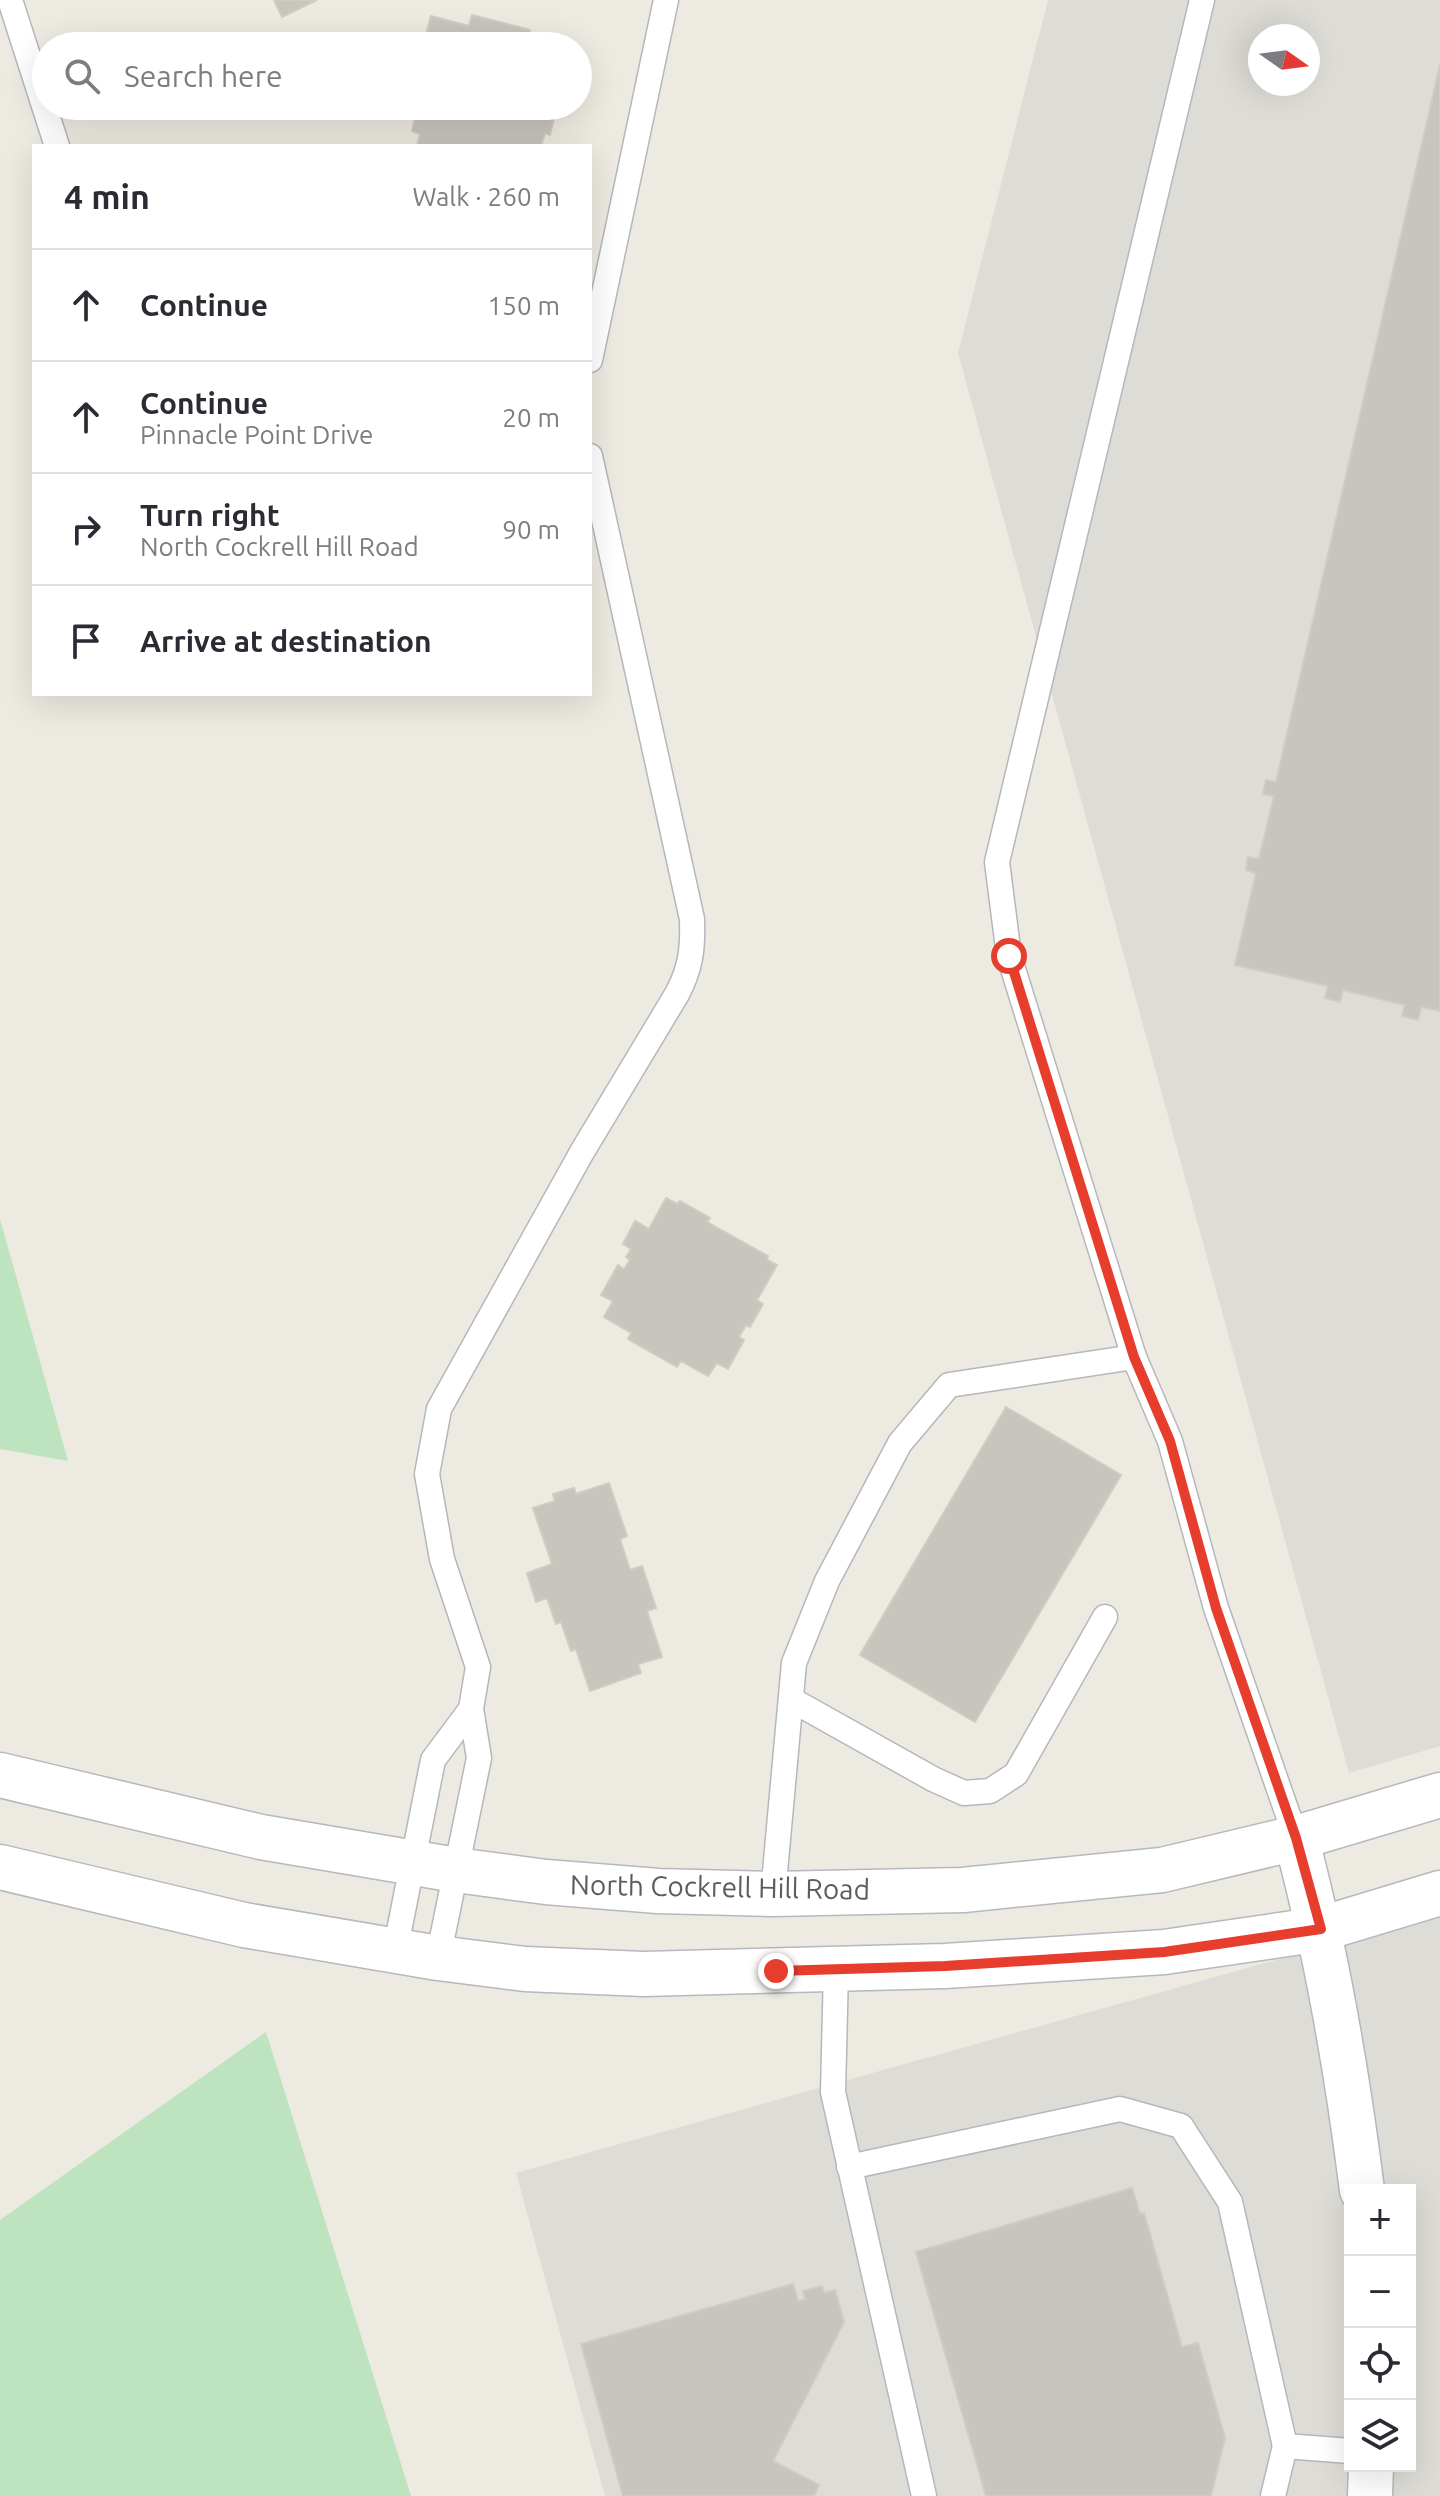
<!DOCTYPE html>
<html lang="en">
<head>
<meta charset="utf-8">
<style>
  :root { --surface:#fff; --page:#f7f7f7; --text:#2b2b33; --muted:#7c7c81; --line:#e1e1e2 }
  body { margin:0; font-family:Ubuntu,sans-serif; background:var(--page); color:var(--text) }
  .controls { position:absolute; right:24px; bottom:24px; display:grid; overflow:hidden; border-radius:0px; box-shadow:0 8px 32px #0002 }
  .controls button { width:72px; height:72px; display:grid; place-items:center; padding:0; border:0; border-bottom:2px solid var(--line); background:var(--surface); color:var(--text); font:40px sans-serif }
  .compass { position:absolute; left:1248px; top:24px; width:72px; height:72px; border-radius:50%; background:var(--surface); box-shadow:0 8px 32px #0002; rotate:104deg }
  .stop { position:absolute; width:24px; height:24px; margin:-18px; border:6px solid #e73d2d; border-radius:50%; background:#fff }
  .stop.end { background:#e73d2d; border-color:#fff; box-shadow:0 2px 8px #0008 }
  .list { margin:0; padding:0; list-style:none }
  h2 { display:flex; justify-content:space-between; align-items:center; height:104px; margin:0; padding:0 32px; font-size:34px }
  h2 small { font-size:26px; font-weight:400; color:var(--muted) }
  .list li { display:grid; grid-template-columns:52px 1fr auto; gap:24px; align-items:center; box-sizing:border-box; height:112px; padding:0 32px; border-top:2px solid var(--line) }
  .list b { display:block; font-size:30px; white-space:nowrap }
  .list p { margin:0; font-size:26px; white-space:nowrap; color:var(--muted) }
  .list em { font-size:26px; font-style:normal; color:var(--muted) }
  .icon { flex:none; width:44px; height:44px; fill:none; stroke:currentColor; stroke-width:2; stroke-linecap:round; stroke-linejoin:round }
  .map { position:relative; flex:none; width:1440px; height:2496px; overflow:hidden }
  .search { position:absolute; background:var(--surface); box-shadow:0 8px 32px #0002; left:32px; top:32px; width:560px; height:88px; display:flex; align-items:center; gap:20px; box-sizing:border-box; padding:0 28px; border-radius:44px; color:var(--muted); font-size:30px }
  .panel { position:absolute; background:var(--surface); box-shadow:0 8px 32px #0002; left:32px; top:144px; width:560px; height:552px; border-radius:0px }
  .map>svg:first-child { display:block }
</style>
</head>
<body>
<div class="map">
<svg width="1440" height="2496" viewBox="0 0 1440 2496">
  <rect width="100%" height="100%" fill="#edeae1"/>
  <g fill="#dedcd6" fill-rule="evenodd">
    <path d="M 1048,0 L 1440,0 L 1440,1746 L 1349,1773 L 958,353 ZM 1260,36 L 1308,36 L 1308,84 L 1260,84 Z"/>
    <path d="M 1440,1914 L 1440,2496 L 605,2496 L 516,2173 ZM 1350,2190 L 1410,2190 L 1410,2466 L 1350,2466 Z"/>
  </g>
  <g fill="#bde4be">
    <polygon points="0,1219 68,1461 0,1449"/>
    <polygon points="266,2032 411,2496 0,2496 0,2220"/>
  </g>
  <g fill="#c8c4be" stroke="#d1ccc0" stroke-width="2">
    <polygon points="274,0 317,0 282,17"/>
    <polygon points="472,15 530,30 529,37 563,46 423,46 431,16 469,26"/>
    <polygon points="1440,65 1440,1011 1421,1007 1418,1020 1402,1016 1405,1005 1343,990 1340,1002 1325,998 1328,986 1235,965 1256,873 1246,870 1248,857 1259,859 1274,796 1263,794 1266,780 1276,782"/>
    <polygon points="557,106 550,135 545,133 541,146 417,146 420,134 412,131 417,109 411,106"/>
    <polygon points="666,1198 677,1204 680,1201 710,1218 707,1222 768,1256 767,1260 777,1265 757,1300 763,1304 750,1327 746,1325 739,1337 744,1340 728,1369 717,1363 708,1376 681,1361 677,1367 628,1339 631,1333 604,1317 613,1301 601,1295 618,1265 624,1269 630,1260 626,1257 631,1249 623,1244 635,1221 649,1229"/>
    <polygon points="1006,1407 1121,1475 975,1722 860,1655"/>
    <polygon points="609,1483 627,1536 620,1539 630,1570 642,1566 656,1608 647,1611 662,1657 638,1664 641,1673 590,1691 576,1649 571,1651 561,1622 556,1624 547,1598 536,1602 527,1573 552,1564 533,1508 555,1501 553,1494 574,1488 576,1494"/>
    <polygon points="1132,2188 1140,2214 1144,2213 1182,2347 1198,2343 1225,2438 1211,2496 986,2496 916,2252"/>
    <polygon points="793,2284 798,2301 805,2299 803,2291 822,2286 824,2293 835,2290 844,2322 773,2461 819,2485 814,2496 623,2496 581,2344"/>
  </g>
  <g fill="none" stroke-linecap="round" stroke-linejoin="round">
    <defs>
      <g id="service">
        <polyline points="10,0 57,146"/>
        <polyline points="1202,0 997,862 1009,956 1134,1357 1170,1441 1216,1608 1296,1838"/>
        <polyline points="590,360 666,0"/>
        <polyline points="792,1700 933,1779 964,1793 990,1791 1016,1774 1105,1617"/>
        <polyline points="773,1894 794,1663 827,1581 900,1443 949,1385 1134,1357"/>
        <polyline points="395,1951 433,1760 471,1709"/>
        <path d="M 438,1958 L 479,1758 L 471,1709 L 478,1667 L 442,1559 L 427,1474 L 439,1409 L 582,1152 L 677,994 C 691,968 693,948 692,919 L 590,456"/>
        <polyline points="836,1970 833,2092 924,2496"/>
        <polyline points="849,2167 1120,2109 1181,2126 1230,2202 1285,2446 1350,2451"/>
        <polyline points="1273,2496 1285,2446"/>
      </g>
      <g id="tertiary">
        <path d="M 1296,1838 C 1327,1954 1347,2071 1362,2190"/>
        <polyline points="1370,2496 1371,2466"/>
      </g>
      <g id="secondary">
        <polyline points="0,1775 261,1837 456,1870 546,1882 658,1891 773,1894 963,1890 1162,1870 1296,1838 1440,1795"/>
        <polyline points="0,1867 244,1925 438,1958 525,1969 644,1974 945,1966 1164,1952 1321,1929 1440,1893"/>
      </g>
    </defs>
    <use href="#service" stroke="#b4b7bc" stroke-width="27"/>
    <use href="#tertiary" stroke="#b4b7bc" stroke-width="47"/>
    <use href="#secondary" stroke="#b5b8be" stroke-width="47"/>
    <use href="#service" stroke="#fff" stroke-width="24"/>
    <use href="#tertiary" stroke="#fff" stroke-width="44"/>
    <use href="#secondary" stroke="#fff" stroke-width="44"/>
  </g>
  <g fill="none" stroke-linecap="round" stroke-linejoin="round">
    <polyline stroke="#e73d2d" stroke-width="10" points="776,1971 945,1966 1164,1952 1321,1929 1296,1838 1216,1608 1170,1441 1134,1357 1009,956"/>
  </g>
  <g text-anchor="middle" stroke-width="6" stroke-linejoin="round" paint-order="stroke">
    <g font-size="28" fill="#5a5d62" stroke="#fff">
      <text transform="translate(720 1887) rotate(1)" y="10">North Cockrell Hill Road</text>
    </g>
  </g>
</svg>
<div class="controls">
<button>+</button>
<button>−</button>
<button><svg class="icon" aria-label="locate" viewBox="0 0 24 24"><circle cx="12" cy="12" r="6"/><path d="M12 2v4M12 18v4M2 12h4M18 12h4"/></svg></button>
<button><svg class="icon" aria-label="layers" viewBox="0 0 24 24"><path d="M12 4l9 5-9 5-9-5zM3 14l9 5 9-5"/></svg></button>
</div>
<svg class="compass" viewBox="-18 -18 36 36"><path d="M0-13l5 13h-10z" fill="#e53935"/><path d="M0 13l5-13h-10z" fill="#7c7c81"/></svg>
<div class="stop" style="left:1009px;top:956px"></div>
<div class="stop end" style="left:776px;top:1971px"></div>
<div class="search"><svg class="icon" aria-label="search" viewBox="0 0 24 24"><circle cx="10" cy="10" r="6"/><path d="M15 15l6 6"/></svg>Search here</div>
<section class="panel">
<h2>4 min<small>Walk · 260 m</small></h2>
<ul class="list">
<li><svg class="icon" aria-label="ahead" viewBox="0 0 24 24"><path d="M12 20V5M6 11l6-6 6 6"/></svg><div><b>Continue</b></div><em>150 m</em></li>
<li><svg class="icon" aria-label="ahead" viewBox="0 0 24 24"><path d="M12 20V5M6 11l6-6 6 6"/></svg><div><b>Continue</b><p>Pinnacle Point Drive</p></div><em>20 m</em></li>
<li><svg class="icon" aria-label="right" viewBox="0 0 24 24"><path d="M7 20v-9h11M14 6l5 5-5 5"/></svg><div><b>Turn right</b><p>North Cockrell Hill Road</p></div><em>90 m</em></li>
<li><svg class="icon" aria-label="arrive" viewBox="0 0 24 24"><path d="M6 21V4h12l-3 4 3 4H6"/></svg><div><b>Arrive at destination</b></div></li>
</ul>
</section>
</div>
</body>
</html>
